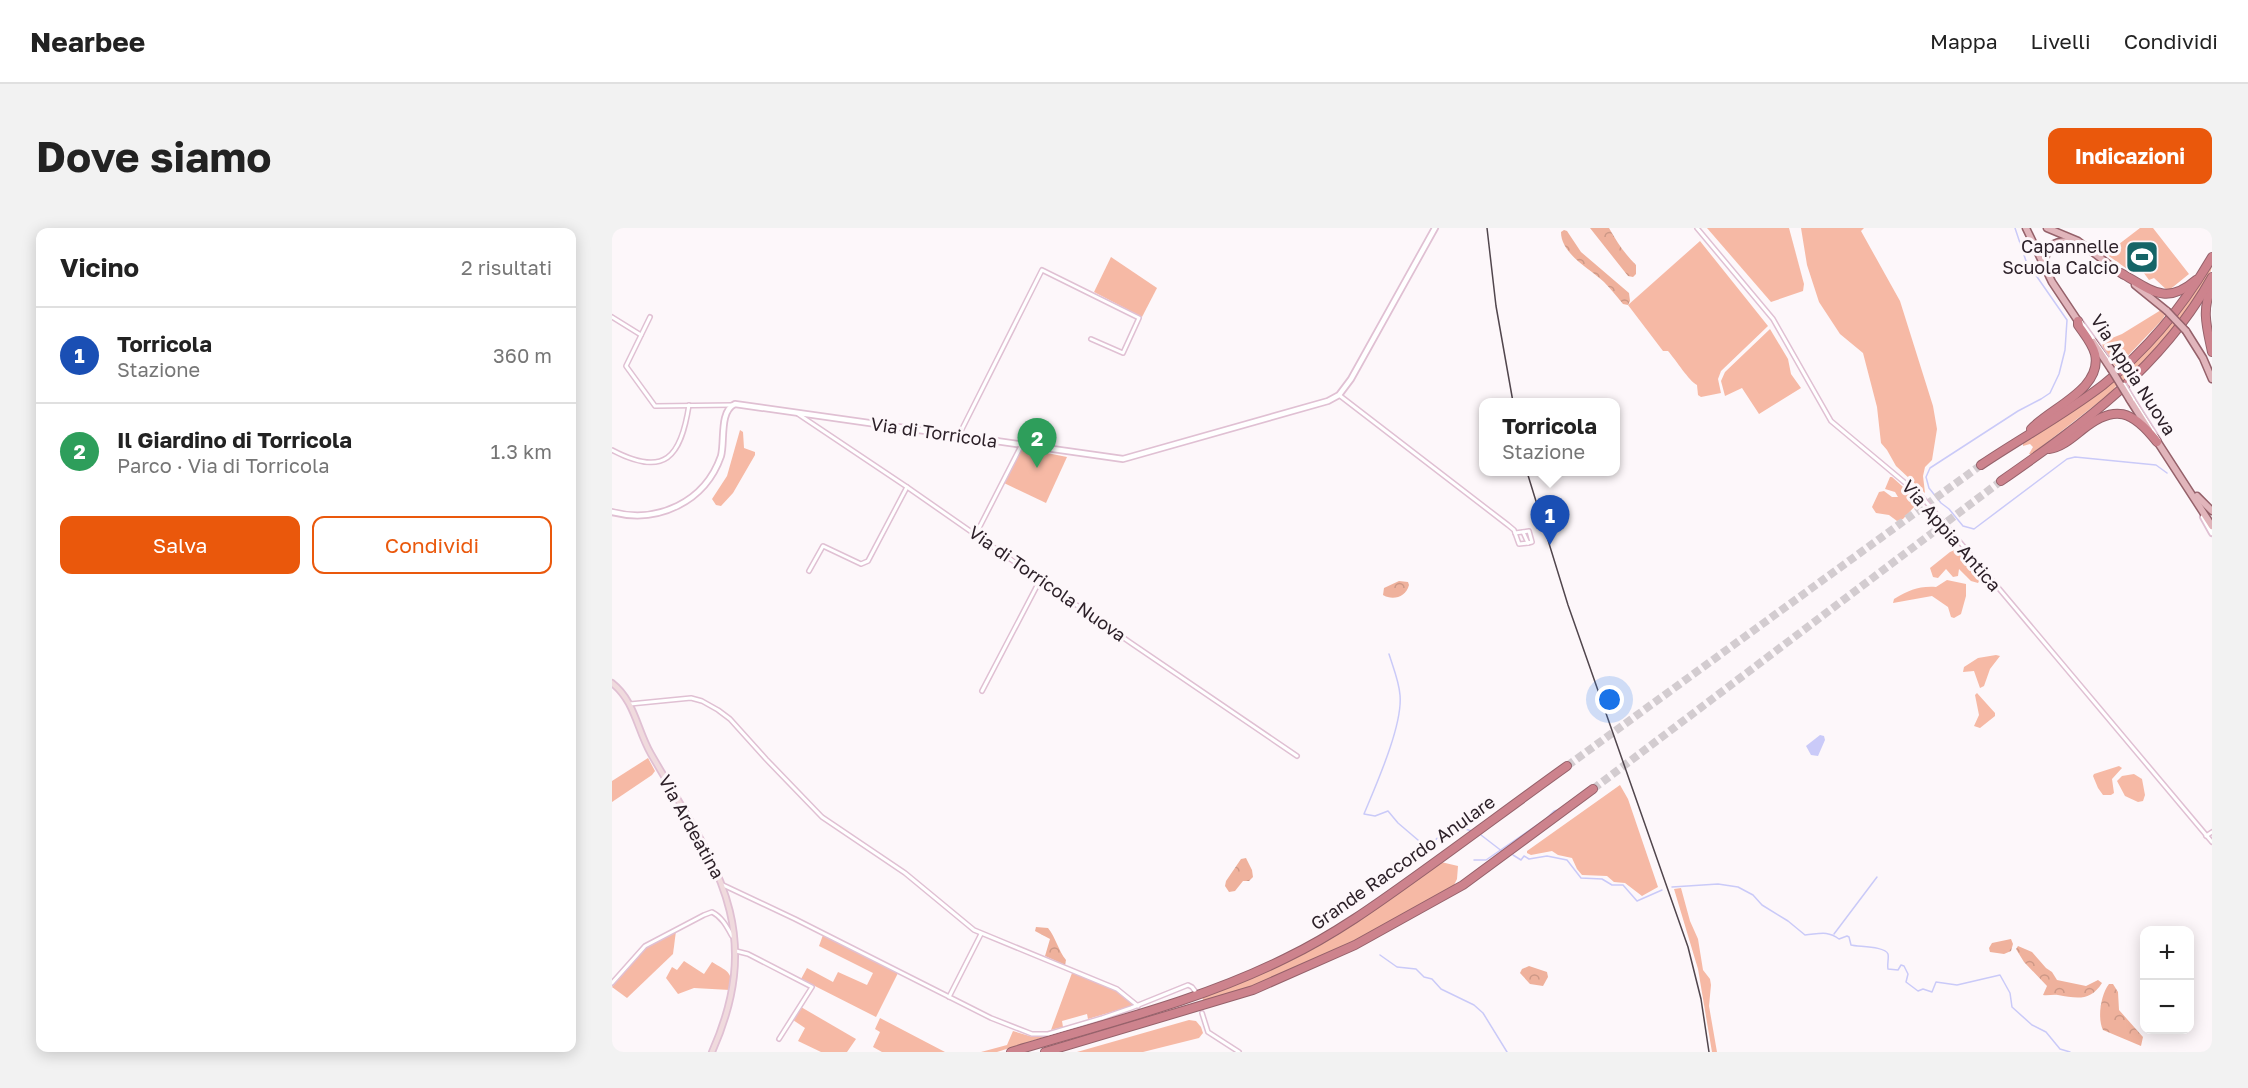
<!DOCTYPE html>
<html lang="it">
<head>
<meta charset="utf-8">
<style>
  :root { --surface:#fff; --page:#f2f2f2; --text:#222; --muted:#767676; --line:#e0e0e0; --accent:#ea580c }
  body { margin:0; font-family:"Golos Text",sans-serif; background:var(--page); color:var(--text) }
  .controls { position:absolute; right:18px; bottom:18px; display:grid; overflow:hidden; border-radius:12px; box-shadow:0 3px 15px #0003 }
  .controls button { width:54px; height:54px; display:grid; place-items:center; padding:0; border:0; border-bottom:2px solid var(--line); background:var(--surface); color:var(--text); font:30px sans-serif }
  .you { position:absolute; left:998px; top:472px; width:21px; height:21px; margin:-15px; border:4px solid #fff; border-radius:50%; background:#1a73e8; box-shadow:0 0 0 9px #1a73e833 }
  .badge { display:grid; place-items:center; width:39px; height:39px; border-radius:50%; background:var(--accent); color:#fff; font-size:20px; font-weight:700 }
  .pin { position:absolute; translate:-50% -50px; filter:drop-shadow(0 2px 3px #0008) }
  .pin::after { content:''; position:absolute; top:32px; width:21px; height:18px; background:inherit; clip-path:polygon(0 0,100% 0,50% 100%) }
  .popup { position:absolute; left:867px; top:170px; width:141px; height:78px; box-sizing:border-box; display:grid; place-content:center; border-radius:12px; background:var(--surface); filter:drop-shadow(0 2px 4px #0005); font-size:20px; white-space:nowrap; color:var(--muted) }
  .popup b { font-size:22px; color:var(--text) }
  .popup::after { content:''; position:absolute; left:50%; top:100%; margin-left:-12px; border:12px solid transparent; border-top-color:var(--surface) }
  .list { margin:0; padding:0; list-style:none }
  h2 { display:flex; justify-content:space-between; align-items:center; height:78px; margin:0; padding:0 24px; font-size:26px }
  h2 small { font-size:20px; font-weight:400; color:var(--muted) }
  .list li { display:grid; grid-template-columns:39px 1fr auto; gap:18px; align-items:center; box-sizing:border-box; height:96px; padding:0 24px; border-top:2px solid var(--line) }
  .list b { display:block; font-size:22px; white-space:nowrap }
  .list p { margin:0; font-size:20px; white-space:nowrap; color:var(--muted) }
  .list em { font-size:20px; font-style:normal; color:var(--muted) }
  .actions { display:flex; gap:12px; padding:18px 24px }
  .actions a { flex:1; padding:14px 0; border:2px solid var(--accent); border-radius:12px; text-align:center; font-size:21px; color:var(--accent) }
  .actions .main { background:var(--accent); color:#fff }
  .map { position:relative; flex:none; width:1600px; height:824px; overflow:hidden; border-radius:12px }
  header { display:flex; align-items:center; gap:36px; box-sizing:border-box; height:84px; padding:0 30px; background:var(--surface); border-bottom:2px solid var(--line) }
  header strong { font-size:28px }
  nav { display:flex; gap:33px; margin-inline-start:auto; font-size:21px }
  .intro { display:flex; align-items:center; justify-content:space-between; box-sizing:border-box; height:144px; padding:0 36px }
  h1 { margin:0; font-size:42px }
  .button { padding:15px 27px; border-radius:12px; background:var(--accent); color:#fff; font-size:21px; font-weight:700 }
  main { display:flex; gap:36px; padding:0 36px }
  aside { flex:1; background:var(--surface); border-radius:12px; box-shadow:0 3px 15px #0003 }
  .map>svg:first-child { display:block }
</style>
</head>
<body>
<header>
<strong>Nearbee</strong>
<nav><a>Mappa</a><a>Livelli</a><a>Condividi</a></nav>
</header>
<div class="intro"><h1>Dove siamo</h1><a class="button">Indicazioni</a></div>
<main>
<aside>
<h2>Vicino<small>2 risultati</small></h2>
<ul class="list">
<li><span class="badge" style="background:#1a4fb4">1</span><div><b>Torricola</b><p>Stazione</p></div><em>360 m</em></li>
<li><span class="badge" style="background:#2e9e5b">2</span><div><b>Il Giardino di Torricola</b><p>Parco · Via di Torricola</p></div><em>1.3 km</em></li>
</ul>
<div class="actions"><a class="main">Salva</a><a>Condividi</a></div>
</aside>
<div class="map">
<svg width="1600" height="824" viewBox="0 0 1600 824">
  <defs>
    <pattern id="forest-crowns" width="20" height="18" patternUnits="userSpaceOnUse" patternTransform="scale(1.5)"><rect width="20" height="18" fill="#efb19c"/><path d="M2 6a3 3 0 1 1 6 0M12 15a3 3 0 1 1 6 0" fill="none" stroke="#cd9886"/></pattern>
  </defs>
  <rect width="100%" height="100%" fill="#fdf7fa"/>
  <g fill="#f6b9a5">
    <polygon points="1095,0 1177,0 1192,56 1191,63 1159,74"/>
    <polygon points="1189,0 1252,0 1249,3 1288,73 1321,178 1325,201 1320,232 1313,239 1311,248 1313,265 1284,238 1275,222 1269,215 1265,179 1251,125 1228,106 1207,74 1195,37"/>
    <polygon points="1528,0 1541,0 1577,46 1556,63 1542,50 1537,52 1526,37 1518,43 1494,26"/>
    <path d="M 1088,13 L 1156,98 L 1109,143 L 1106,151 L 1109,165 L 1089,169 L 1086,167 L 1085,157 C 1077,153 1064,132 1056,123 L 1051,123 L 1016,77 Z"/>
    <polygon points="499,29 545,60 530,89 482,64"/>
    <path d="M 1600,36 C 1600,63 1527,143 1503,159 L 1501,163 L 1420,226 L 1417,226 L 1421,219 L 1418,216 L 1411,218 L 1411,213 L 1510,147 L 1568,84 Z"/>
    <polygon points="1549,82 1553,87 1550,92 1508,136 1503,138 1491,120 1490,114 1510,106"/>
    <polygon points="1158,101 1176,131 1179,146 1189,160 1147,186 1130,160 1113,168 1109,153 1113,144"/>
    <polygon points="128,202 131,204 132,220 143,224 143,227 121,265 109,278 104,277 100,271 115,248"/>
    <polygon points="410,220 455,229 434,275 392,255"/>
    <polygon points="1278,249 1280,249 1299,266 1303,278 1291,291 1285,293 1277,287 1264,285 1260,279 1267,264 1272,263 1280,269 1286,269 1283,264 1273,261"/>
    <polygon points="1345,321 1370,348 1366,355 1359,353 1347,341 1346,348 1341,349 1334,341 1326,350 1321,349 1318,340 1338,324"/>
    <path d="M 1335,352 L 1354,356 L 1354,368 L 1349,386 L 1342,390 L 1339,389 L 1336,379 L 1320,368 L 1281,375 L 1282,371 C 1298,362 1306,358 1324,359 Z"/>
    <polygon points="1384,427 1388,428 1378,441 1372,458 1368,460 1362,443 1351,444 1352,439 1366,430"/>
    <polygon points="1365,465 1383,485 1383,488 1368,500 1362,498 1367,487 1363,467"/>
    <polygon points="36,530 43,543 40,547 0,574 0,553"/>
    <polygon points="1507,538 1510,540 1500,551 1502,565 1499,567 1491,567 1486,560 1481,548 1482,546"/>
    <polygon points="1522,546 1530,551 1533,567 1531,573 1526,574 1513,568 1505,553 1510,548"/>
    <polygon points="1008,557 1016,571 1046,659 1030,668 1013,655 1002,654 995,648 970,647 965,641 960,630 946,627 940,623 919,627 915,625 915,623"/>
    <polygon points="829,634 846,638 845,651 841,659 746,713 650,756 592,775 590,769 642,749"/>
    <polygon points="1069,660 1078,693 1086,711 1091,742 1098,751 1099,757 1097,778 1105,824 1100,824 1086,741 1062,661"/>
    <polygon points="64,703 61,726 15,770 0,759 32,720"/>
    <polygon points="211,707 286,745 264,789 189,751 195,740 221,754 226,744 255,757 261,745 207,718"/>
    <path d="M 72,733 L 92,746 L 100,734 C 114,743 122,743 118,762 L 82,760 L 66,766 L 54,750 L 60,739 L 65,742 Z"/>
    <polygon points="460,745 505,762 523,777 476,791 475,786 450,793 451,799 439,802"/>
    <polygon points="189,779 244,811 235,824 209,824 186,813 193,800 181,792"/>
    <polygon points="268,790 333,824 270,824 261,819 268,804 263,801"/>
    <polygon points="577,792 584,793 589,799 591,805 587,810 531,824 465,824"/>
    <polygon points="401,803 421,809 432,809 385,824 369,824 395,817"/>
  </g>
  <g fill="url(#forest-crowns)">
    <path d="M 978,0 L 997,0 C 1005,14 1012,25 1024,37 L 1024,46 L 1021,49 L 1016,48 Z"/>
    <path d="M 952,2 L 955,3 L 969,24 L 1017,65 L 1018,73 L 1016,77 L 1011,76 C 1005,69 999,61 992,54 C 977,40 949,26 949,4 Z"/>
    <path d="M 787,353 L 796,354 L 797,357 C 794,369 781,373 771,367 L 772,360 Z"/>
    <polygon points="634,630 640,642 641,649 637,653 631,653 623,663 617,664 613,658 614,653 629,631"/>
    <path d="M 424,699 L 436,700 C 444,710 446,722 454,732 L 453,737 L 433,728 L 438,711 L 423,703 Z"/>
    <polygon points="1399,711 1401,716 1399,723 1392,726 1378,724 1377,720 1380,715"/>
    <path d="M 1406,718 L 1420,724 L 1434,740 L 1440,744 L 1445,752 L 1474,758 L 1486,752 L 1490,755 C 1478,774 1464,770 1446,767 C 1441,766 1436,768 1431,767 L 1435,758 L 1412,734 L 1404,721 Z"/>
    <polygon points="917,738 935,744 936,749 931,758 918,756 908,745 910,741"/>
    <path d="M 1497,756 L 1501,756 L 1506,764 L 1507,782 L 1531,809 L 1529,818 L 1491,802 C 1485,790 1489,766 1497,756 Z"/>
  </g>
  <polygon fill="#cacaf8" points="1208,507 1212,508 1213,512 1206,528 1199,527 1194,518"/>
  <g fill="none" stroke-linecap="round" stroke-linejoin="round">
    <g stroke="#cacaf8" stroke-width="1.5">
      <polyline points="1403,0 1414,33 1455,92 1453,122 1447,146 1438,165 1429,171 1406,183 1318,240 1314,249 1317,260 1329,275 1337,281 1351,298 1362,301 1455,231 1463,229 1544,237 1555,245"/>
      <path d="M 777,426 C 781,439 787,453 788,467 C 791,497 764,557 752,586 L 763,588 L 776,583 L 786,595 L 813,618 L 817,618 C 833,603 837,595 860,603"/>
      <polyline points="869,607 891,624"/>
      <polyline points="901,627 909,632 912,628 917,631 935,628 955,632 969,650 990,651 1000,657 1011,657 1025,673 1050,662"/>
      <polyline points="862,632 874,632 934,591 942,583 946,582"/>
      <path d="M 1060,659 L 1106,656 L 1126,659 L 1141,667 L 1150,677 L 1176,693 L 1193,707 C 1207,706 1215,702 1227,711 L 1235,708 L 1237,709 L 1239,717 C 1246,719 1273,718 1276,726 C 1277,729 1275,737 1276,741 L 1286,742 L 1289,737 L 1292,738 L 1296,746 L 1294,754 L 1306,763 L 1311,761 L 1320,764 L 1324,754 L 1345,757 L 1388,747 L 1398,765 L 1400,779 L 1420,797 L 1434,804 L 1448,821 L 1458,824"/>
      <polyline points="1222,706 1265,649"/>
      <polyline points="768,727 785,739 804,741 812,749 820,751 829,761 862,777 871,785 895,824"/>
    </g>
    <g stroke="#d3ccd0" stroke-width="8" stroke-dasharray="8 4" stroke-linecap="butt">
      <polyline points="955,538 1369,237"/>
      <polyline points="981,561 1389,253"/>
    </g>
    <defs>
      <g id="minor">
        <polyline points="1085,0 1161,91 1219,193 1310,269 1600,614"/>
        <polyline points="0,89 29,107"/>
        <polyline points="38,89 14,138 43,178 120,177"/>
        <polyline points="1468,92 1496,131"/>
        <polyline points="727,167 896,297 902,302 907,316 916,315"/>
        <polyline points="1521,171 1547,212"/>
        <polyline points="186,186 295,259 519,415 685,528"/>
        <polyline points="347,207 430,42 527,90 511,125 479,111"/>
        <path d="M 0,222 C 53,250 69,229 77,177"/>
        <polyline points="911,304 916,315"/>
        <polyline points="903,305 917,303 920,314 916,315"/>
        <polyline points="364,306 409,218"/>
        <polyline points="197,343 211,318 249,336 256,333 295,259"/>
        <polyline points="370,463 428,352"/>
        <polyline points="18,476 79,470 90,473 106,482 118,491 154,531 210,589 293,645 362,702 505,761 526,778"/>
        <polyline points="1594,608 1600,604"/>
        <polyline points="111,657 183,691 379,790 420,806 436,806 490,790 519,780 576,757 580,759 583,763"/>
        <polyline points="124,723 136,726 200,759 167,811"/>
        <path d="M 0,755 L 33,718 L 92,687 L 100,684 C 110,689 115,699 120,708"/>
        <polyline points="337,769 369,706"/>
        <polyline points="590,785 596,804 627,824"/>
      </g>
      <g id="tertiary">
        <path d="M 0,284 C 46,296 93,274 109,228 C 113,213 107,183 123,176 L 511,231 L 716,173 L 727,167 L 739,151 L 823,0"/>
        <polyline points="1591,289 1600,305"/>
      </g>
      <path id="secondary" d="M 0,455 C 23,473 25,502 39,526 C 100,632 156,698 100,824"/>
      <g id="primary">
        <polyline points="1414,0 1440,54 1468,96"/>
        <polyline points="1435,0 1466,13 1511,47"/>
        <path d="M 1434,40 C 1430,17 1446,8 1466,17"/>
        <polyline points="1523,57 1555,83"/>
        <polyline points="1574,103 1591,130 1600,151"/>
        <polyline points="1481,114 1499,141"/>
        <polyline points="1518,172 1537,202"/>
        <polyline points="1543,210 1600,298"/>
        <polyline points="1585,268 1600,283"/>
      </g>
      <g id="motorway">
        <path d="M 1509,45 C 1539,62 1554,78 1584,52"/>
        <path d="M 1600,59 C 1589,81 1595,100 1600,124"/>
        <path d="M 1419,201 C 1438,180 1491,161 1483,126 C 1480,115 1472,106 1466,97 L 1466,93"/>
        <path d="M 1437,221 C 1450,219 1460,210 1470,202 C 1503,175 1521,183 1545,214"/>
        <path d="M 1369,237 C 1409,210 1452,187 1491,157 C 1536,121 1571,79 1600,29"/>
        <path d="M 1389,253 C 1471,196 1551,138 1600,49"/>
        <path d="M 399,824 C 491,796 588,773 674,730 C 722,707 765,676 808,645 C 857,610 906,573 955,538"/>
        <polyline points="433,824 641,762 743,717 851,657 981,561"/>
      </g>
    </defs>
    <use href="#minor" stroke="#e0c0d3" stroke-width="6"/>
    <use href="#tertiary" stroke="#e0c0d3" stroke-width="8"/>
    <use href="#secondary" stroke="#e0c0d3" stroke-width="8"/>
    <use href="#primary" stroke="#95616a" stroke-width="9"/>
    <use href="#motorway" stroke="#95616a" stroke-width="10"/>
    <use href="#minor" stroke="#fff" stroke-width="3"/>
    <use href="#tertiary" stroke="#fff" stroke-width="4.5"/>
    <use href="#secondary" stroke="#f0dadd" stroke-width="4.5"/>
    <use href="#primary" stroke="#e1b5bb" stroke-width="6"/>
    <use href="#motorway" stroke="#cd838d" stroke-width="8"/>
    <g stroke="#51464d" stroke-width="1.5">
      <polyline points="875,0 884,78 901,174"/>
      <polyline points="915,244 956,377 1076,719 1089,771 1097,824"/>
    </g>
    <defs>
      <polyline id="minor-bridge" points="1512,156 1521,171"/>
      <g id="primary-bridge">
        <polyline points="1555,83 1574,103"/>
        <polyline points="1499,141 1518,172"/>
      </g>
    </defs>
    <use href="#minor-bridge" stroke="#e0c0d3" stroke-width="6" stroke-linecap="butt"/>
    <use href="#primary-bridge" stroke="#95616a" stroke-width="9" stroke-linecap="butt"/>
    <use href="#minor-bridge" stroke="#fff" stroke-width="3"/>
    <use href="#primary-bridge" stroke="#e1b5bb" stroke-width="6"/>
  </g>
  <defs>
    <symbol id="stadium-square" viewBox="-11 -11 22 22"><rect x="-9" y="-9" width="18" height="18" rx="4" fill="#166567" stroke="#fdf7fa"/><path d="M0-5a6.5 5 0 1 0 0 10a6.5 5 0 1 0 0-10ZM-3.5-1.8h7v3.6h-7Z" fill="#fff"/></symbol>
  </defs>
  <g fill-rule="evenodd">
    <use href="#stadium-square" x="1511" y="10" width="38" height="38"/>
  </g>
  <g text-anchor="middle" stroke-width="6" stroke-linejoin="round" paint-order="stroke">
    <g font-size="18" fill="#2d2129" stroke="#fdf7fa" text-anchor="end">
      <text x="1507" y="25">Capannelle<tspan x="1507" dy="21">Scuola Calcio</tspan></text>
    </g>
    <g font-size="18" fill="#2d2129" stroke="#fdf7fa">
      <text transform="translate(1521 147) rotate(57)" y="6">Via Appia Nuova</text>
      <text transform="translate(322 205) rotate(8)" y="6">Via di Torricola</text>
      <text transform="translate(1339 308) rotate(49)" y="6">Via Appia Antica</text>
      <text transform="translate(435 356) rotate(35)" y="6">Via di Torricola Nuova</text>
      <text transform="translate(79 599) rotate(61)" y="6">Via Ardeatina</text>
      <text transform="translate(791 635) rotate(-35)" y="6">Grande Raccordo Anulare</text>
    </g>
  </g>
</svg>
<div class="controls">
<button>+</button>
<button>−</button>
</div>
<div class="you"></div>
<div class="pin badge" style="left:938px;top:317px;background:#1a4fb4">1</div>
<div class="popup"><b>Torricola</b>Stazione</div>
<div class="pin badge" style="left:425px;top:240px;background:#2e9e5b">2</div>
</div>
</main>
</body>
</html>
